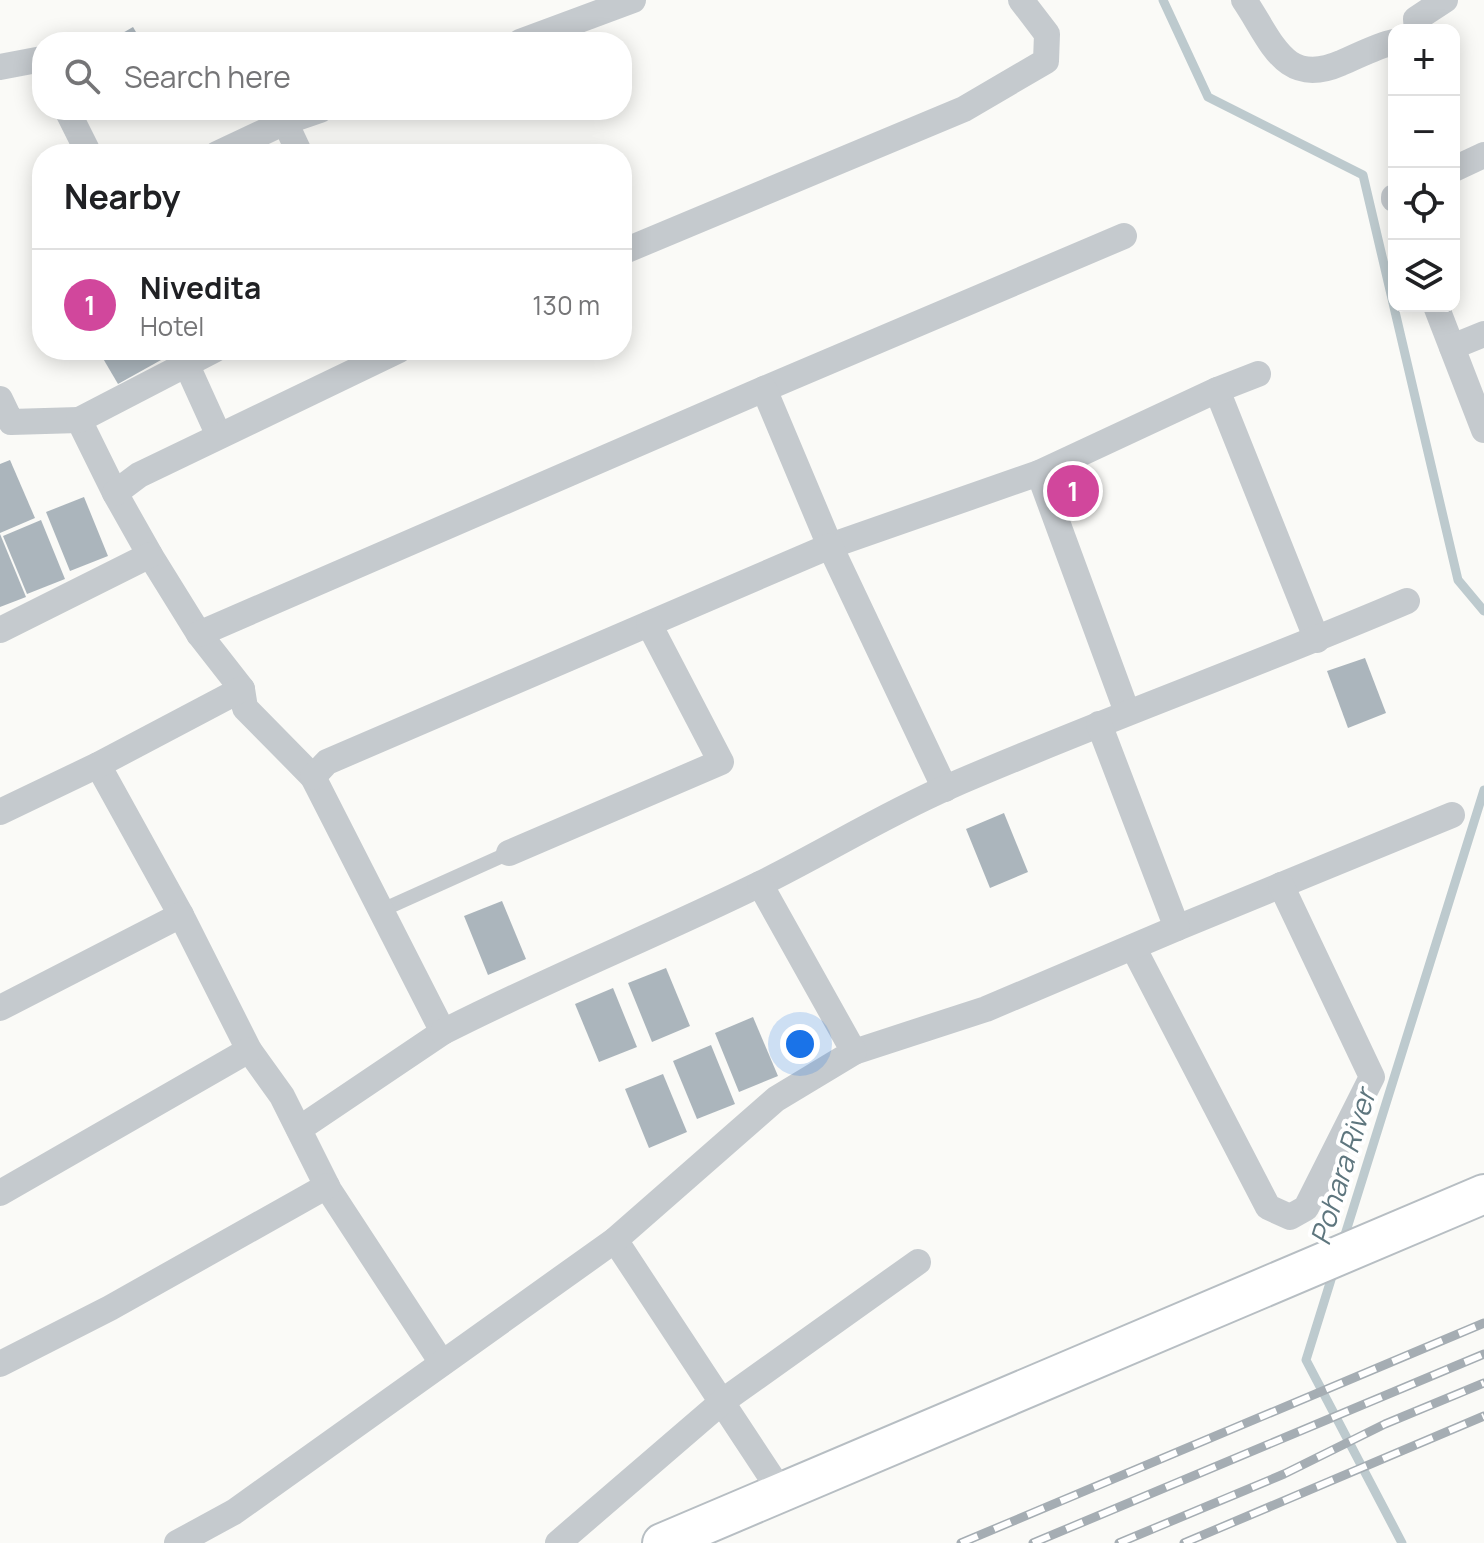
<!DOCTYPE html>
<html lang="en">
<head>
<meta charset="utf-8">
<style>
  :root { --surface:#fff; --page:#f2f2f2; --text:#202124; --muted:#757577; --line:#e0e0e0; --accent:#f15020 }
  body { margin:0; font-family:Manrope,sans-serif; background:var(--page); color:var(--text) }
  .controls { position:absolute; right:24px; top:24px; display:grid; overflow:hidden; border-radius:16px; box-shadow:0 4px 20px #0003 }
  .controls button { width:72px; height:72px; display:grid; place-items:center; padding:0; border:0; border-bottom:2px solid var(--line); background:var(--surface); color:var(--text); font:40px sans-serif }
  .you { position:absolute; left:800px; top:1044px; width:28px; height:28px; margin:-20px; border:6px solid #fff; border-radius:50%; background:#1a73e8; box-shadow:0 0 0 12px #1a73e833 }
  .badge { display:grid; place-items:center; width:52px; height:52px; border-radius:50%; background:var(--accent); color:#fff; font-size:26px; font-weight:700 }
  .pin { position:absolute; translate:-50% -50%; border:4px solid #fff; box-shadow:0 2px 8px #0006 }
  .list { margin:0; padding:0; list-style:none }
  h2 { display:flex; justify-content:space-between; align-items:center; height:104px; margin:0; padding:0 32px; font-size:34px }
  h2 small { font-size:26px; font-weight:400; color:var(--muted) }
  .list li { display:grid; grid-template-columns:52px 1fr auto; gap:24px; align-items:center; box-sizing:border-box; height:112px; padding:0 32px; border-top:2px solid var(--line) }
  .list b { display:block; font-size:30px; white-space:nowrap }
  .list p { margin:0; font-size:26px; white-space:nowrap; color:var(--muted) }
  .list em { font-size:26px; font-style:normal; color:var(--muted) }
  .icon { flex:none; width:44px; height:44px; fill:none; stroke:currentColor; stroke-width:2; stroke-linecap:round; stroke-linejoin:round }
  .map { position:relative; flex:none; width:1484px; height:1543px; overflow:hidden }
  .search { position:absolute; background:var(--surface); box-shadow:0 4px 20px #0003; left:32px; top:32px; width:600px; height:88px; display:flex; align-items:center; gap:20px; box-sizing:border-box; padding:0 28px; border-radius:32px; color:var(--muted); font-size:30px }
  .panel { position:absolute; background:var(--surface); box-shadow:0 4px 20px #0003; left:32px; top:144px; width:600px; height:216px; border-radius:32px }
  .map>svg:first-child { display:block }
</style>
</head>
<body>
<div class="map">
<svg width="1484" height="1543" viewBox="0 0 1484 1543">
  <rect width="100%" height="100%" fill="#fafaf7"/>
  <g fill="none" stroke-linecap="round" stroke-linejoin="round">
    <g stroke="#bdcace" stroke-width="9">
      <polyline points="1163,0 1208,97 1363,175 1458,580 1484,611"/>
      <polyline points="1343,1241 1484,790"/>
      <polyline points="1334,1270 1306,1360 1402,1543"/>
    </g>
  </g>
  <g fill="#abb5bc">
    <polygon points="133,27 142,42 107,42"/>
    <polygon points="98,350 167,350 170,355 118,384"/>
    <polygon points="10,460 35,518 0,533 0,464"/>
    <polygon points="84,497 108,556 70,571 46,512"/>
    <polygon points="41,520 65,579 27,594 3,536"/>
    <polygon points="0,534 26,597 0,607"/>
    <polygon points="1365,658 1386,713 1348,728 1327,671"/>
    <polygon points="1004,813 1028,872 990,888 966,829"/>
    <polygon points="502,901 526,959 488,975 464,916"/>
    <polygon points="666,968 690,1026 652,1042 628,983"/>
    <polygon points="613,988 637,1047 599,1062 575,1004"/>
    <polygon points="753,1017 778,1076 739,1092 715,1033"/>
    <polygon points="711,1045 735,1104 697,1119 673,1061"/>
    <polygon points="663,1074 687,1132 649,1148 625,1089"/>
  </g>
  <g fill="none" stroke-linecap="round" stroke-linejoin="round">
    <defs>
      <polyline id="secondary" points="662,1543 1484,1194"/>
    </defs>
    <use href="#secondary" stroke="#b7bec3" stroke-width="42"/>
    <polyline stroke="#c5cace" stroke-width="14" points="380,911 509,853"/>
    <g stroke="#c5cace" stroke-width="26">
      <path d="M 1244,0 C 1272,41 1284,88 1341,63 C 1358,56 1376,46 1394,42"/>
      <polyline points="1417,30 1416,19 1445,0"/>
      <polyline points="520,42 633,0"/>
      <polyline points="0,67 42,59"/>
      <polyline points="67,110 89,154"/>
      <polyline points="285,122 300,154"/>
      <polyline points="217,154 285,122 320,110"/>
      <polyline points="1454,169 1484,155"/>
      <polyline points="1394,197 1394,199"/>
      <polyline points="622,252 964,109 1046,61 1047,34 1021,0"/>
      <polyline points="1436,306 1484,430"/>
      <polyline points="1452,347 1484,334"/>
      <polyline points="180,350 219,436"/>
      <polyline points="764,389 1124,236"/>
      <polyline points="1217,390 1317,640"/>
      <polyline points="0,399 11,422 79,420 115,493 150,555 199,634 242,689 245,708 313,777 443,1032 299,1129"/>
      <polyline points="79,420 214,350"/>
      <polyline points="1039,473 1217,390 1258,374"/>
      <polyline points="115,493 139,475 399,350"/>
      <polyline points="0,630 150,555"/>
      <polyline points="199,634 764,389 830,546 1039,473 1127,712"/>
      <polyline points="98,765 181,915"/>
      <polyline points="313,777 327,762 830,546 945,789"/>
      <polyline points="0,812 98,765 242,689"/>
      <polyline points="509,853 721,762 649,624"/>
      <polyline points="1177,928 1452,815"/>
      <polyline points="1133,947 1268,1207 1290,1217 1306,1208 1372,1077 1281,885"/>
      <polyline points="0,1008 181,915 249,1050 282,1096 329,1190 442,1363"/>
      <path d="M 443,1032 C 547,979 656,935 760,884 C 823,853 884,815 948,787 C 1100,721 1255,666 1407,601"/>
      <polyline points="854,1052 986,1009 1177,928 1099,724"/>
      <polyline points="0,1193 249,1050"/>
      <polyline points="615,1240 781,1492"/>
      <polyline points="0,1364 110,1308 327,1186"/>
      <polyline points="177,1543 234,1512 615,1240 776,1099 854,1052 760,884"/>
      <polyline points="558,1543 723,1401 918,1262"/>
    </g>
    <use href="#secondary" stroke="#fff" stroke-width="38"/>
    <defs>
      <g id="rail">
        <polyline points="961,1543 1484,1323"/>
        <polyline points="1033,1543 1484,1354"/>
        <polyline points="1119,1543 1284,1474 1385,1424 1484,1383"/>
        <polyline points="1184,1543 1484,1416"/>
      </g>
    </defs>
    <use href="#rail" stroke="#a5adb3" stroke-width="9"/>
    <use href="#rail" stroke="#fff" stroke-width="6" stroke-dasharray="18" stroke-linecap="butt"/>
  </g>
  <g text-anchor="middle" stroke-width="8" stroke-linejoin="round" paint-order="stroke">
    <g font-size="28" font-style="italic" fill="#5e767e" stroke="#fff">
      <text transform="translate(1343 1167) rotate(-73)" y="10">Pohara River</text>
    </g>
  </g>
</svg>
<div class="controls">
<button>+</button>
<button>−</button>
<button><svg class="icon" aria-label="locate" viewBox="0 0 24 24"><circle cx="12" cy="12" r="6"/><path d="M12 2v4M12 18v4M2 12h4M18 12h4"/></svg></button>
<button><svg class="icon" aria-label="layers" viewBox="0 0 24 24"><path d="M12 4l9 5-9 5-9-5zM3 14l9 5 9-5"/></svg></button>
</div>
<div class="you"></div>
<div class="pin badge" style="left:1073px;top:491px;background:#d1479c">1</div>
<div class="search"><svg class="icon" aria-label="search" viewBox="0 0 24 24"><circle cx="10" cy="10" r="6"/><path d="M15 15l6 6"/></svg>Search here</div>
<section class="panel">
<h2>Nearby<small></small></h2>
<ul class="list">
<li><span class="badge" style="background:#d1479c">1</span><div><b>Nivedita</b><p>Hotel</p></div><em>130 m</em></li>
</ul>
</section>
</div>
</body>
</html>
